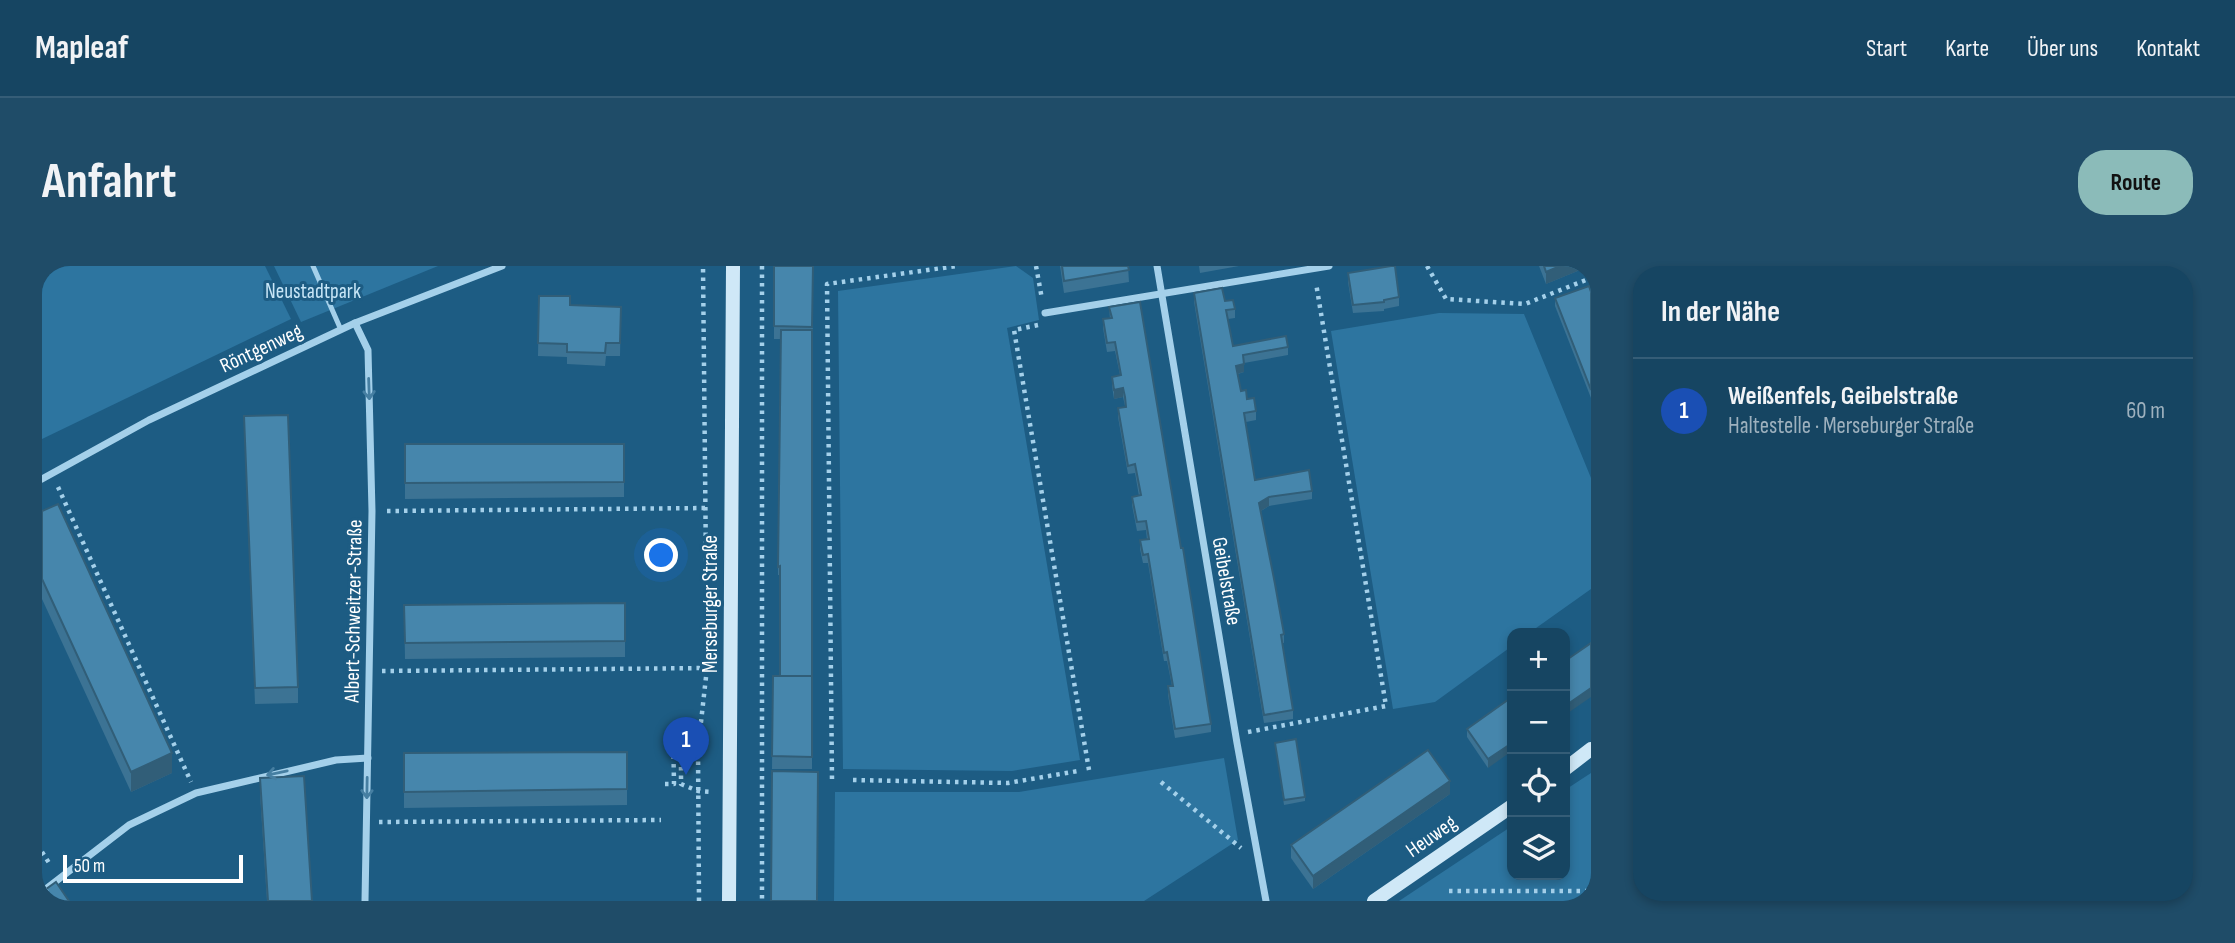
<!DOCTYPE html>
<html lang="de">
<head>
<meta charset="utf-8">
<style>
  :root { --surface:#164562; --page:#1f4c68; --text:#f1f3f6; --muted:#9eb1be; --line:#355d77; --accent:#8bbbb9 }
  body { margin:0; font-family:"Sofia Sans Condensed",sans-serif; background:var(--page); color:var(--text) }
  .controls { position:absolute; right:21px; bottom:21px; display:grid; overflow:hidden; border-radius:14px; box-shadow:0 4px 10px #0003 }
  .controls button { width:63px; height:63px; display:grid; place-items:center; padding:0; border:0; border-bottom:2px solid var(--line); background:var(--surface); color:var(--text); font:35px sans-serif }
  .scale { position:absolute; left:21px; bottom:18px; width:180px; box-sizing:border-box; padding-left:7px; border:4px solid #fff; border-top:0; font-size:19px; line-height:24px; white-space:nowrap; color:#fff; -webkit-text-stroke:5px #1d5c83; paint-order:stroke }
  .you { position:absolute; left:620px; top:290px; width:24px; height:24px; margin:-18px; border:5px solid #fff; border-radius:50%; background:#1a73e8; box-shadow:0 0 0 10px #1a73e833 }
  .badge { display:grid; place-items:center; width:46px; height:46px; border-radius:50%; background:var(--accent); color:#fff; font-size:23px; font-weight:700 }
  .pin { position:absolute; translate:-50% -58px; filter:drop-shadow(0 2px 4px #0008) }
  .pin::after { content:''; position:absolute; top:37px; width:24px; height:21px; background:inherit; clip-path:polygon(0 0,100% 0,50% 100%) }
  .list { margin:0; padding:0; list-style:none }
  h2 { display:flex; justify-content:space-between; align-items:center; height:91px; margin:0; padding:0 28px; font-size:30px }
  h2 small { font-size:23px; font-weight:400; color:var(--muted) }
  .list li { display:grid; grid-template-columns:46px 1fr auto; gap:21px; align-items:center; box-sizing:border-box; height:105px; padding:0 28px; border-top:2px solid var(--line) }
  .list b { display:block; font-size:26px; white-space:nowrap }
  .list p { margin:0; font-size:23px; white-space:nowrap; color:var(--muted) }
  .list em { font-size:23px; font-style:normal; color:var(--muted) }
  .icon { flex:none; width:38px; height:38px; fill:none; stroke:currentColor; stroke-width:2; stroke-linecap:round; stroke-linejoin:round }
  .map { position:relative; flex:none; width:1549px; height:635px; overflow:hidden; border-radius:28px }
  header { display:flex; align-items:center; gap:42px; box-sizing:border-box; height:98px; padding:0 35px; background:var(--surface); border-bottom:2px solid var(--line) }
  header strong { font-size:33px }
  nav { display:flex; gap:38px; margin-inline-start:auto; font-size:24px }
  .intro { display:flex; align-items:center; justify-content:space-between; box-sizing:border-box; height:168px; padding:0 42px }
  h1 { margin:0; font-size:49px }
  .button { padding:18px 32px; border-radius:28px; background:var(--accent); color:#111; font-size:24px; font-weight:700 }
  main { display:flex; gap:42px; padding:0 42px }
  aside { flex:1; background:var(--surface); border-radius:28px; box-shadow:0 4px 10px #0003 }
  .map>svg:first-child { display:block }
</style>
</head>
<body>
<header>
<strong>Mapleaf</strong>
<nav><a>Start</a><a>Karte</a><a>Über uns</a><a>Kontakt</a></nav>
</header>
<div class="intro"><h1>Anfahrt</h1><a class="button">Route</a></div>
<main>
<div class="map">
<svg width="1549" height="635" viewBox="0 0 1549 635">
  <rect width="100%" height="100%" fill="#1d5c83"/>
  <g fill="#2d75a0">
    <polygon points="0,0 223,0 249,53 0,173"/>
    <polygon points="232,0 396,0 259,56"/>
    <polygon points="974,0 991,12 997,54 965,62 1038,494 970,505 801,503 796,25"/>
    <polygon points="1397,47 1482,48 1549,212 1549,323 1487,367 1470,367 1470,380 1393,436 1351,443 1289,65"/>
    <polygon points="1182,492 1196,574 1102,635 792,635 793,526 977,526"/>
    <polygon points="1549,507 1549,635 1357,635 1470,560 1470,609 1523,609 1523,524"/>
  </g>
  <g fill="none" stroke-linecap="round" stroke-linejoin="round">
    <g stroke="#a4d0ea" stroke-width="4.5" stroke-dasharray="3.5 5" stroke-linecap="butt">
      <polyline points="720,0 720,635"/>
      <polyline points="994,0 1000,33"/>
      <polyline points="1385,0 1404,33 1483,38 1549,12"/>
      <polyline points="996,59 972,64 1047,504"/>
      <polyline points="16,221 149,516"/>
      <polyline points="345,245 665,242"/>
      <polyline points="340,405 667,402"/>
      <polyline points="1206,466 1344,440 1274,17"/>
      <polyline points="790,513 785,18 915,0"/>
      <polyline points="811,514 966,517 1036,505"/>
      <polyline points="1119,516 1199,582"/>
      <polyline points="623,518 632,518 631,459 639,458 639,518 656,525 671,526"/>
      <polyline points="337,556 619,554"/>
      <polyline points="0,586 9,600"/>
      <polyline points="1407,625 1549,625"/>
      <polyline points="657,635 656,483 665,402 661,0"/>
    </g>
    <polyline stroke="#a4d0ea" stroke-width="5" points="271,0 299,64"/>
    <g stroke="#a4d0ea" stroke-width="7">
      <polyline points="1115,0 1195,477 1224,635"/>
      <polyline points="1003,47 1287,0"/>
      <polyline points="313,57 326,84 330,245 323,635"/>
      <polyline points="0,213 107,154 313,57 460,0"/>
      <polyline points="0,626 87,559 154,527 294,494 326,492"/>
    </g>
    <g stroke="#cfe8f7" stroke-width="14">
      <polyline points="1523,503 1549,483"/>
      <polyline points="687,635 691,0"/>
      <polyline points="1332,635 1470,540"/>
    </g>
  </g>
  <g fill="#3c7394">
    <polygon points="732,0 771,0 770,503 730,503 731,410 738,410 738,309 736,309 736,301 739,73 732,73"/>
    <polygon points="1018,0 1086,0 1087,16 1022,27"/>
    <polygon points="1157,0 1197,0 1158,7"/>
    <polygon points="1497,0 1538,0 1538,4 1504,18"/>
    <polygon points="1306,7 1357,31 1357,40 1342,43 1342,45 1311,47 1306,16"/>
    <polygon points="1549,26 1549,132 1513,40 1513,32"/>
    <polygon points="1152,27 1183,35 1193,43 1193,52 1186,53 1191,80 1246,81 1246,89 1202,97 1202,106 1196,108 1199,125 1214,145 1214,154 1204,156 1213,214 1270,225 1270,233 1227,240 1219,245 1242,368 1242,377 1240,377 1251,444 1251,453 1222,457 1152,36"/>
    <polygon points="497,30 528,39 579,41 578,90 564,90 563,100 525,98 525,91 496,90"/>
    <polygon points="1067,41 1169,458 1169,466 1133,472 1126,429 1126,420 1130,420 1125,395 1122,395 1106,297 1101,297 1098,283 1098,274 1105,274 1104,264 1095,265 1090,239 1090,231 1097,230 1093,207 1086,208 1076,151 1076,142 1083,141 1083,140 1081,131 1072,133 1070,120 1070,111 1078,109 1073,85 1065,86 1061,62 1061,53 1068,53"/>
    <polygon points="202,150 256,421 256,437 213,438"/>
    <polygon points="363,178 582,178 582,231 363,233"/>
    <polygon points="0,245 130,507 89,526 0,333"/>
    <polygon points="583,337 583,391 363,393 362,339"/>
    <polygon points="1470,431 1446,502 1425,471 1425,463"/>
    <polygon points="1233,477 1263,531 1263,535 1242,539"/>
    <polygon points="585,486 585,539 362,542 362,487"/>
    <polygon points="218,512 270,635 225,635 218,528"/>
    <polygon points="1408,528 1271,623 1249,592 1249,579"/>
  </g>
  <g fill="#315e78">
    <polygon points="1518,0 1538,0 1538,4 1504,18 1504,6"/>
    <polygon points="1202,98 1202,106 1194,108 1194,100"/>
    <polygon points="1081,122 1081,131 1072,133 1072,124"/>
    <polygon points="1227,231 1227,240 1217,246 1217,237"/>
    <polygon points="1549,422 1549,431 1523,449 1523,440"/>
    <polygon points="1470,477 1470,485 1446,502 1446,493"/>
    <polygon points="130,487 130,507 89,526 89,506"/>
    <polygon points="1408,515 1408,528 1271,623 1271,610"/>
  </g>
  <g fill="#4686ac" stroke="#315e78" stroke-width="2">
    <polygon points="732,0 771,0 770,61 732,60"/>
    <polygon points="1020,0 1086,0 1087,4 1022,15"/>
    <polygon points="1349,0 1353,0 1357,31 1342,34 1342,36 1311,39 1306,7"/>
    <polygon points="1502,0 1518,0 1504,6"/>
    <polygon points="1547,20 1549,26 1549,124 1513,32"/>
    <polygon points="1180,22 1183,35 1191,34 1193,43 1184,44 1191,80 1244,70 1246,81 1201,89 1202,98 1194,100 1199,125 1204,124 1205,133 1212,132 1214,145 1202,147 1213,214 1267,204 1270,225 1227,231 1217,237 1233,318 1242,368 1239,369 1251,444 1222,449 1152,27"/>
    <polygon points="497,30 528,30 528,39 579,41 578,77 564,77 563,87 525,86 525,78 496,77"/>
    <polygon points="1098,36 1139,282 1141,282 1169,458 1133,463 1126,420 1131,420 1125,386 1122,387 1106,288 1101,289 1098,274 1107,273 1104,255 1095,256 1090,231 1099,229 1093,198 1086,200 1076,142 1084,141 1083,131 1081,122 1072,124 1070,111 1079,109 1073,76 1065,77 1061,53 1070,52 1067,41"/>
    <polygon points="739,64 770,64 770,410 738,410 738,300 736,301"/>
    <polygon points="246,149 256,421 213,422 202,150"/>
    <polygon points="363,178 582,178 582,216 363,217"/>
    <polygon points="16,238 130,487 89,506 0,313 0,245"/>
    <polygon points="583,337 583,375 363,377 362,339"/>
    <polygon points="1549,377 1549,422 1523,440 1523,395"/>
    <polygon points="731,410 770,410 770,491 730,490"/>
    <polygon points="1470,431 1470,477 1446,493 1425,463"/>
    <polygon points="1254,473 1263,531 1242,534 1233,477"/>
    <polygon points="1386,484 1408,515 1271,610 1249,579"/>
    <polygon points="585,486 585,523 362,526 362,487"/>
    <polygon points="730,505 776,506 775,635 729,635"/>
    <polygon points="262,510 270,635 226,635 218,512"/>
    <polygon points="14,616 27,635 0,635 0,626"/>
  </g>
  <defs><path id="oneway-shaft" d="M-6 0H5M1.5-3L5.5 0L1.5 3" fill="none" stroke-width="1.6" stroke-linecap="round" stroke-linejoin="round" transform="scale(1.75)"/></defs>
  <g stroke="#467fa2">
    <use href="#oneway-shaft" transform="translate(327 123) rotate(88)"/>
    <use href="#oneway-shaft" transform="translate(235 507) rotate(168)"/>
    <use href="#oneway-shaft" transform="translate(325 522) rotate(91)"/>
  </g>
  <g text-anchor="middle" stroke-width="6" stroke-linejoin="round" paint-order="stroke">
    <g font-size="21" fill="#c8e6f7" stroke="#1d5c83">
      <text x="271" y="32">Neustadtpark</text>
    </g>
    <g font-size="21" fill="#fff" stroke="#1d5c83">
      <text transform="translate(219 82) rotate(-25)" y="7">Röntgenweg</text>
      <text transform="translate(1185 315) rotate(80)" y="7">Geibelstraße</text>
      <text transform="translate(668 338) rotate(-90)" y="7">Merseburger Straße</text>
      <text transform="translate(311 345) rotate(-89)" y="7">Albert-Schweitzer-Straße</text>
      <text transform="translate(1389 570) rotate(-35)" y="7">Heuweg</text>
    </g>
  </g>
</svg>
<div class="controls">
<button>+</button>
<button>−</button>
<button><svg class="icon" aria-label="locate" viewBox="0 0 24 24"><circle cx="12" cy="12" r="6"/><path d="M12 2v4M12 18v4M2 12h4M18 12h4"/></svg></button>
<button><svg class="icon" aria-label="layers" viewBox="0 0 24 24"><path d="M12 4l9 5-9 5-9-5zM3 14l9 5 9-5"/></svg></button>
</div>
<div class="scale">50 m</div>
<div class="you"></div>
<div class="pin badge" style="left:644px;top:509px;background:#1a4fb4">1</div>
</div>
<aside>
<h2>In der Nähe<small></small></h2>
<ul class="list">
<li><span class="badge" style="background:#1a4fb4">1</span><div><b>Weißenfels, Geibelstraße</b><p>Haltestelle · Merseburger Straße</p></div><em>60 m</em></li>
</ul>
</aside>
</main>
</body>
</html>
